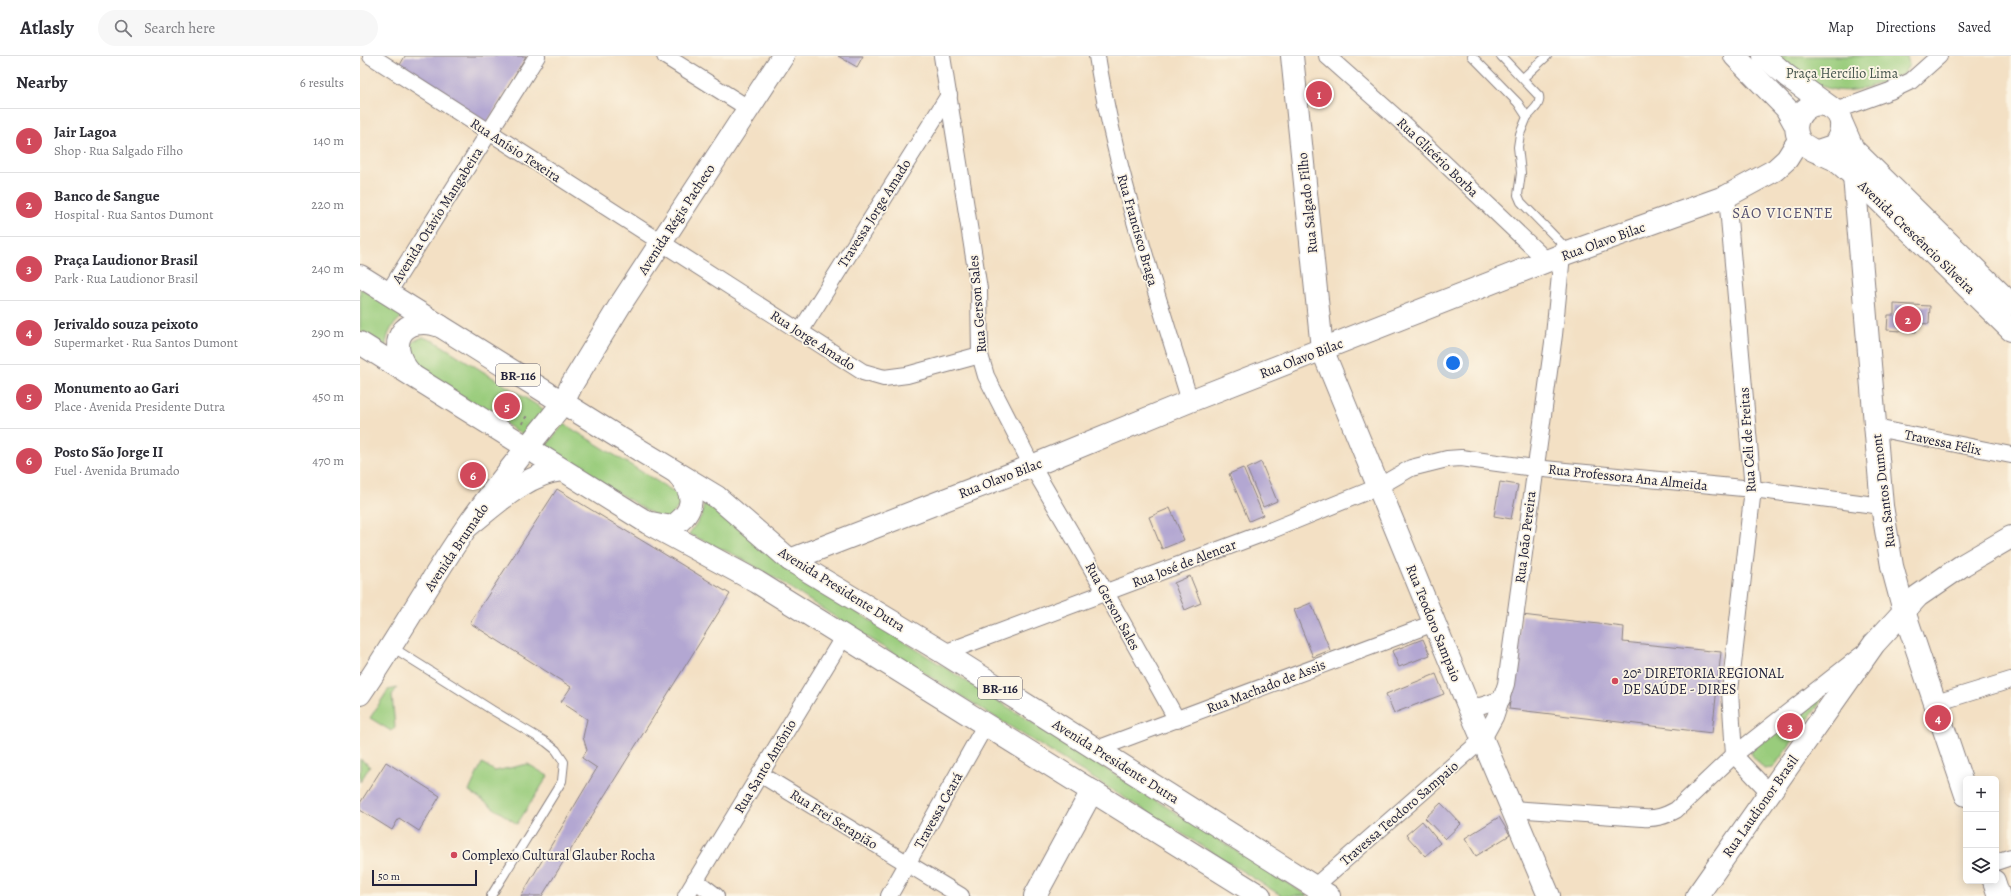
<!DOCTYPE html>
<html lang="en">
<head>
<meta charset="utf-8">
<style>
  :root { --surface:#fff; --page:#f7f7f7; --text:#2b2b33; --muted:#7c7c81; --line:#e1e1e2; --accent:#d1495b }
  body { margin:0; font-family:Alegreya,serif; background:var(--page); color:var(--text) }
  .controls { position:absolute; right:12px; bottom:12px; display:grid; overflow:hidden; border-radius:6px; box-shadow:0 2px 10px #0003 }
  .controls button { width:36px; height:36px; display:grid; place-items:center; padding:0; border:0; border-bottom:1px solid var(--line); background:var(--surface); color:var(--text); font:20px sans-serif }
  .scale { position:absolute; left:12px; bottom:10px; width:105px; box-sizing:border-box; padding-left:4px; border:2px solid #22223b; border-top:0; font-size:11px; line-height:14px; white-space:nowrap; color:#22223b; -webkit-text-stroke:3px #fcf5e5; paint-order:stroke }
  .you { position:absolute; left:1093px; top:307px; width:14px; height:14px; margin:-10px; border:3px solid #fff; border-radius:50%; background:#1a73e8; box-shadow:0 0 0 6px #1a73e833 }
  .badge { display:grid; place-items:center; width:26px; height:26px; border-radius:50%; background:var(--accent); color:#fff; font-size:13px; font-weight:700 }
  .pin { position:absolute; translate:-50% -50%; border:2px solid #fff; box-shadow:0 1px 4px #0006 }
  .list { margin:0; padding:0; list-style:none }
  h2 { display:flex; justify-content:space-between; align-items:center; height:52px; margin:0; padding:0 16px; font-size:17px }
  h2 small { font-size:13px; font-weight:400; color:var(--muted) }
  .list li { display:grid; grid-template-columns:26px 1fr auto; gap:12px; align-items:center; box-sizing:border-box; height:64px; padding:0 16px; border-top:1px solid var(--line) }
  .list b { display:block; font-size:15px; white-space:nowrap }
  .list p { margin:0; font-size:13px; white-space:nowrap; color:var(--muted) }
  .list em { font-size:13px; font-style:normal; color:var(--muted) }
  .icon { flex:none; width:22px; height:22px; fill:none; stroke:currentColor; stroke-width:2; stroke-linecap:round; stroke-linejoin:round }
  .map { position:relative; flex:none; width:1651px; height:840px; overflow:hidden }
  header { display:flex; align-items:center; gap:24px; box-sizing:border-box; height:56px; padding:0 20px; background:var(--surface); border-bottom:1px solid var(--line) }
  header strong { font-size:19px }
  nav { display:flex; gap:22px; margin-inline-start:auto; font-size:14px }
  .search { width:280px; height:36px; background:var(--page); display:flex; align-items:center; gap:10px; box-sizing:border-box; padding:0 14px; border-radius:22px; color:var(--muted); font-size:15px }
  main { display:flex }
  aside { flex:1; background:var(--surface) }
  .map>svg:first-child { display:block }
</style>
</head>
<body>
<header>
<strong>Atlasly</strong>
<div class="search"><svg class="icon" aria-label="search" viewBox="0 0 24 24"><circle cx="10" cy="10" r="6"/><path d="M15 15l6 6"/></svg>Search here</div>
<nav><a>Map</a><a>Directions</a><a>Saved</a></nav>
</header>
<main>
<aside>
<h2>Nearby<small>6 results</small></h2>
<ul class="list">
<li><span class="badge">1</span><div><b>Jair Lagoa</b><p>Shop · Rua Salgado Filho</p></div><em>140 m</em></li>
<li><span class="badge">2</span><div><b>Banco de Sangue</b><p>Hospital · Rua Santos Dumont</p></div><em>220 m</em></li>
<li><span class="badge">3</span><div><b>Praça Laudionor Brasil</b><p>Park · Rua Laudionor Brasil</p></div><em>240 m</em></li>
<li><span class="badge">4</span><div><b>Jerivaldo souza peixoto</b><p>Supermarket · Rua Santos Dumont</p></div><em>290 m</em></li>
<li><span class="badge">5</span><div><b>Monumento ao Gari</b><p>Place · Avenida Presidente Dutra</p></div><em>450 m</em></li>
<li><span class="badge">6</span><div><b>Posto São Jorge II</b><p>Fuel · Avenida Brumado</p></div><em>470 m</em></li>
</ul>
</aside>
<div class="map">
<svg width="1651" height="840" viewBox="0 0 1651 840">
  <rect width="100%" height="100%" fill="#fcf5e5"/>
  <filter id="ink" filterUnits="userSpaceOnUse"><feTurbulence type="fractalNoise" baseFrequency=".025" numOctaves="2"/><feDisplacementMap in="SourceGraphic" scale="8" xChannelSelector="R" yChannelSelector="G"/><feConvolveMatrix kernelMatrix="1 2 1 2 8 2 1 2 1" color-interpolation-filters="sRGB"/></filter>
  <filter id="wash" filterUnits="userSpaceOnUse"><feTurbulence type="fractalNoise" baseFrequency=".012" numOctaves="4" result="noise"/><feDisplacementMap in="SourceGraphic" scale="16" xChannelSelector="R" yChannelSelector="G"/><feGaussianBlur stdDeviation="0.9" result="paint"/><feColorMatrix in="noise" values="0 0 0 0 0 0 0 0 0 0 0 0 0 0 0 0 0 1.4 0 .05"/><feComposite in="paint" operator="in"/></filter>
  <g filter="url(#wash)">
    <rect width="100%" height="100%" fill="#f3e0c4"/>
    <g fill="#99cc7c" stroke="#5e775c">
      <path d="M 1414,0 L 1547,0 L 1549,8 L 1544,18 C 1528,24 1510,32 1494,34 C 1463,39 1437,17 1414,0 Z"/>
      <path d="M 0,232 L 44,259 C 33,268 27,276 26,290 L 0,275 Z"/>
      <polygon points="63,281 76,286 191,358 170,383 55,312 49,291 54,285"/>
      <polygon points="204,368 321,440 324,444 306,466 184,392"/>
      <polygon points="344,447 465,536 948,840 922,840 489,570 413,521 377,500 329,478 342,459"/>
      <polygon points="37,632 32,639 35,671 31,675 10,662 28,634"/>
      <polygon points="1459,640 1461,643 1458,650 1413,712 1404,713 1392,699 1391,694"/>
      <polygon points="0,703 10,710 0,726"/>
      <polygon points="122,707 135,715 168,708 188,720 157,768 109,735"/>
    </g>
    <g id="blocks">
      <g fill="#b3a7d2">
        <polygon points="45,0 166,0 127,67 40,9"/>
        <polygon points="478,0 503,0 497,11"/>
        <polygon points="1534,248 1570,250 1569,268 1557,267 1556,276 1527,274 1528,259 1534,259"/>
        <polygon points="901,406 917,445 903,451 887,413"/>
        <polygon points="883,412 903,459 889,465 869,418"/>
        <polygon points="1140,426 1158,429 1151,463 1134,460"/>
        <polygon points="197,433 370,538 182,840 161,840 237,712 222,702 227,694 223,681 227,663 201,646 211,631 110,567"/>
        <polygon points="810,452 824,484 802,493 789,461"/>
        <polygon points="830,520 841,547 825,554 814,527"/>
        <polygon points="951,547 970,594 953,601 934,554"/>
        <polygon points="1162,559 1264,571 1263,586 1361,596 1352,677 1149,653"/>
        <polygon points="1063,583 1070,599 1039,611 1032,595"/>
        <polygon points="1076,618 1084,638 1034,657 1026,638"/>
        <polygon points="26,706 80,740 59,775 39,762 32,774 0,754 0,747"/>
        <polygon points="1081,747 1101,768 1085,783 1065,762"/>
        <polygon points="1139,761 1150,779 1116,800 1105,782"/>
        <polygon points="1062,765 1080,787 1065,800 1046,779"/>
      </g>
    </g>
  </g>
  <g filter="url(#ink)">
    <use href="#blocks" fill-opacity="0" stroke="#8a8180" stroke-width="1"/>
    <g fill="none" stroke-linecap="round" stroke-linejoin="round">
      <defs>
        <g id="lane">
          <polyline points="1112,0 1158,47 1167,61 1160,78 1158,91 1161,117 1158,139 1161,146 1209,195"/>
          <path d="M 1141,0 L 1179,40 C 1181,49 1173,54 1167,61"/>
          <polyline points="1163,22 1187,0"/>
          <polyline points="32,591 132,654 186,686 196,694 204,706 202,725 131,840"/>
        </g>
        <g id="street">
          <polyline points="11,0 503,316 524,322 547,319 620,299"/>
          <polyline points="305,0 388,52"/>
          <polyline points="582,0 619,233 620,299 626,320 672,410 746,537 817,664"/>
          <path d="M 737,0 C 756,118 795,232 830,345"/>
          <polyline points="967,0 1039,64 1187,205"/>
          <polyline points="1475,55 1530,35 1551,25 1579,0"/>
          <polyline points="1367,140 1393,433 1370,635 1374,699 1409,736"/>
          <polyline points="28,237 177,0"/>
          <polyline points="440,276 589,39"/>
          <polyline points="1516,372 1651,399"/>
          <polyline points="584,597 912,474 1018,431 1051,412 1087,403 1101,402 1174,412 1393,433 1522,450"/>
          <polyline points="1576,647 1651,624"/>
          <polyline points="1108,649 1120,650 1142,643"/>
          <polyline points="737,693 1074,567"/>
          <polyline points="400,718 601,840"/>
          <path d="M 1152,753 L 1283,762 C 1296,763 1305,760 1316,754 L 1374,699 L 1501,599"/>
          <polyline points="1636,806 1651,801"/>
          <polyline points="335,824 356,840"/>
          <polyline points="954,831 1123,683 1135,661 1146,628 1194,279 1202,199"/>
          <polyline points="326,840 484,580"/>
          <polyline points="529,840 626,668"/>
        </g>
        <g id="secondary">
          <polyline points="932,0 962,293 1108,649 1189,840"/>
          <polyline points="1375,0 1426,52 1436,70"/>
          <polyline points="1404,0 1427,20 1470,51"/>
          <polyline points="1482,68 1493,93 1651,248"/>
          <path d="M 1458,95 L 1473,90 C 1483,78 1486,59 1469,51 C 1449,41 1429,63 1439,83 C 1444,93 1465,98 1475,104 C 1482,109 1488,115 1494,120 L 1651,274"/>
          <polyline points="1494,120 1522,450 1532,510 1544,555 1606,739"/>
          <polyline points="203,347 212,328 262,246 423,0"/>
          <polyline points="430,504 672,410 830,345 1202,199 1367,140 1415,114 1427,103 1439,84"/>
          <polyline points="1634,825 1639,840"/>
          <polyline points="675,840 732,735"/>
          <polyline points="1337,840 1514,588 1558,540 1603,509 1651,481"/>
        </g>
        <path id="primary" d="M 0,638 C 37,584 69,526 106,472 C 136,429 170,388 203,347"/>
        <g id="highway">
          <polyline points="0,220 258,381 357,441 430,504 584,597 969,840"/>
          <polyline points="0,287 288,467 397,526 900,840"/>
          <path d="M 51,318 C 24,288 42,257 80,270"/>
          <path d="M 291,467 L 311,471 C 336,456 336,438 317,417"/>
          <path d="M 107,471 C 134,450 167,417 202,414"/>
        </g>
      </defs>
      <use href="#lane" stroke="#8a8180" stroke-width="10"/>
      <use href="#street" stroke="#8a8180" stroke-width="18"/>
      <use href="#secondary" stroke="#8a8180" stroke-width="24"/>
      <use href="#primary" stroke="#8a8180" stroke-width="24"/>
      <use href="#highway" stroke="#8a8180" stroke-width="24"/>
      <polyline stroke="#8a8180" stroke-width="2.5" stroke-dasharray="3 3" stroke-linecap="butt" points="162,368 168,358"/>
      <use href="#lane" stroke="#fff" stroke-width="8"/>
      <use href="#street" stroke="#fff" stroke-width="16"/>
      <use href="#secondary" stroke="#fff" stroke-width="22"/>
      <use href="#primary" stroke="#fff" stroke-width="22"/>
      <use href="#highway" stroke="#fff" stroke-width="22"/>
    </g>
  </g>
  <g fill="#d1495b" stroke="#fcf5e5" stroke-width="1.5">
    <circle cx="1255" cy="625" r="4"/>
    <circle cx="94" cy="799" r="4"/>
  </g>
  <g text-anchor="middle" stroke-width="3.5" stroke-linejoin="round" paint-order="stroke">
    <g fill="#fcf5e5" stroke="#63616e" stroke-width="1">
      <rect x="136" y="308" width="44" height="22" rx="3"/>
      <rect x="618" y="621" width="44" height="22" rx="3"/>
    </g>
    <g font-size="13" font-weight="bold" fill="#22223b">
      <text x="158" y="324">BR-116</text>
      <text x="640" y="637">BR-116</text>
    </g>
    <g font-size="14" fill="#46554e" stroke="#fcf5e5">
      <text x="1482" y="22">Praça Hercílio Lima</text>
    </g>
    <g font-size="14" fill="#22223b" stroke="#fcf5e5">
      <text transform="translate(156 94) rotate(33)" y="5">Rua Anísio Texeira</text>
      <text transform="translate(1078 101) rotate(44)" y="5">Rua Glicério Borba</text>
      <text transform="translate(947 147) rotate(-96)" y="5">Rua Salgado Filho</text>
      <text transform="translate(514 157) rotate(-58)" y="5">Travessa Jorge Amado</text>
      <text transform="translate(77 159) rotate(-58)" y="5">Avenida Otávio Mangabeira</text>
      <text transform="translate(316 163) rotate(-57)" y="5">Avenida Régis Pacheco</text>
      <text transform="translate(778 174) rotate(74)" y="5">Rua Francisco Braga</text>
      <text transform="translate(1557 181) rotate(44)" y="5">Avenida Crescêncio Silveira</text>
      <text transform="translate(1243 185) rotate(-20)" y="5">Rua Olavo Bilac</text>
      <text transform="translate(617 248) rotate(-95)" y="5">Rua Gerson Sales</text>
      <text transform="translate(453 284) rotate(33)" y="5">Rua Jorge Amado</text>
      <text transform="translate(941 302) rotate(-21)" y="5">Rua Olavo Bilac</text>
      <text transform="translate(1387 384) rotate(-94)" y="5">Rua Celi de Freitas</text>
      <text transform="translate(1583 386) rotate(12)" y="5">Travessa Félix</text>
      <text transform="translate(1268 421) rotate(6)" y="5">Rua Professora Ana Almeida</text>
      <text transform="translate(640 422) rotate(-21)" y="5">Rua Olavo Bilac</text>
      <text transform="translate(1523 435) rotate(-97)" y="5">Rua Santos Dumont</text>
      <text transform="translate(1165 481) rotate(-83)" y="5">Rua João Pereira</text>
      <text transform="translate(96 491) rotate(-56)" y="5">Avenida Brumado</text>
      <text transform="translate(824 507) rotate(-21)" y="5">Rua José de Alencar</text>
      <text transform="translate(482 533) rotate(32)" y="5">Avenida Presidente Dutra</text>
      <text transform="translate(753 550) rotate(61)" y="5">Rua Gerson Sales</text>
      <text transform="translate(1074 567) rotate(68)" y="5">Rua Teodoro Sampaio</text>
      <text transform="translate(906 630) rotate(-21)" y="5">Rua Machado de Assis</text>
      <text transform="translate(756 705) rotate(32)" y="5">Avenida Presidente Dutra</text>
      <text transform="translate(405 710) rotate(-59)" y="5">Rua Santo Antônio</text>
      <text transform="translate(1400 750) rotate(-55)" y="5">Rua Laudionor Brasil</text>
      <text transform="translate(578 754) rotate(-61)" y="5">Travessa Ceará</text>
      <text transform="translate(1039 757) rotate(-41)" y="5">Travessa Teodoro Sampaio</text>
      <text transform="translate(474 763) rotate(32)" y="5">Rua Frei Serapião</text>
    </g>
    <g font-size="14" fill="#22223b" stroke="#fcf5e5" text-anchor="start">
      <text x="1263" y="622">20ª DIRETORIA REGIONAL<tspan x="1263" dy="16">DE SAÚDE - DIRES</tspan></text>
      <text x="102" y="804">Complexo Cultural Glauber Rocha</text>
    </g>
    <g font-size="15" letter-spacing="1" fill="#555170" stroke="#fcf5e5">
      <text x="1423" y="162">SÃO VICENTE</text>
    </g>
  </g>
</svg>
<div class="controls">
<button>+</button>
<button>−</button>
<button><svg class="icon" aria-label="layers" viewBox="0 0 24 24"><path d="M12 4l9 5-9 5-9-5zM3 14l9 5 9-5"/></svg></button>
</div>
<div class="scale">50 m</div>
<div class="you"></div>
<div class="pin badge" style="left:959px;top:38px">1</div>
<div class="pin badge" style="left:1548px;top:263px">2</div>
<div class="pin badge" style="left:1430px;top:670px">3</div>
<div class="pin badge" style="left:1578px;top:662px">4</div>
<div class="pin badge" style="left:147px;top:350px">5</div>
<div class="pin badge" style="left:113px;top:419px">6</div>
</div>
</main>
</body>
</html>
